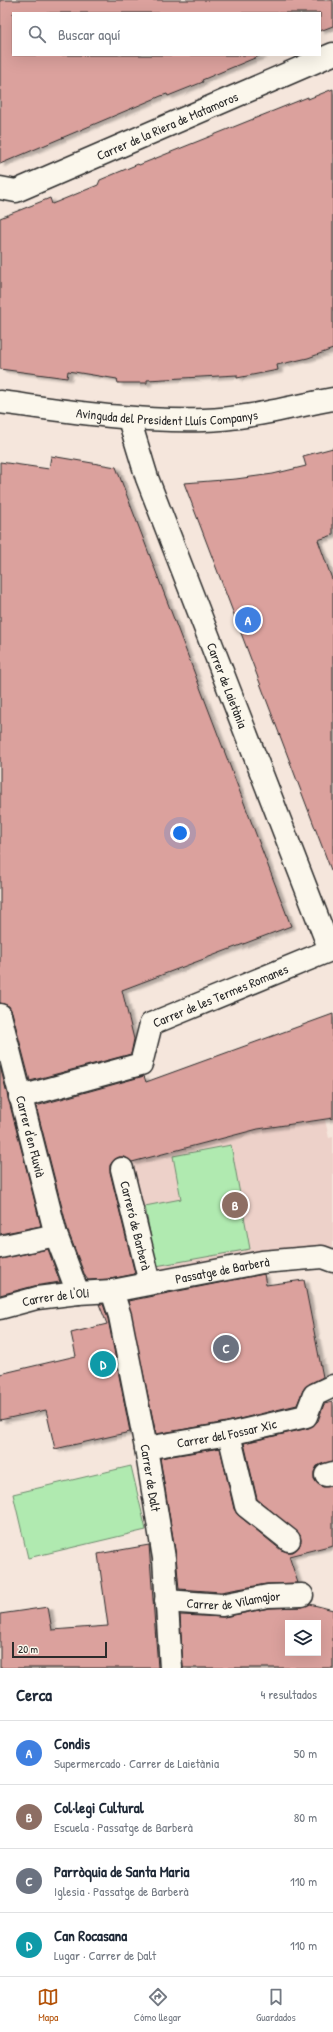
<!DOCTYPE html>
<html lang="es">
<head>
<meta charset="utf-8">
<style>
  :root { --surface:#fff; --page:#f6f6f7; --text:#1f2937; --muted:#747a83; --line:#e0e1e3; --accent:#b45309 }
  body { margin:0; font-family:"Patrick Hand",sans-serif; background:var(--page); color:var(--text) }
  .controls { position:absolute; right:12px; bottom:12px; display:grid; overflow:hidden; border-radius:0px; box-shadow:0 4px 16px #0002 }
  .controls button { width:36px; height:36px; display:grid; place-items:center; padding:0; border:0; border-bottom:1px solid var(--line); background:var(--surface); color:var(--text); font:20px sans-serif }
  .scale { position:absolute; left:12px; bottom:10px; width:95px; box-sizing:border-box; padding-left:4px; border:2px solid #2b2b2b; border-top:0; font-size:11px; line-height:14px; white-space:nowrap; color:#2b2b2b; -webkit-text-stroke:3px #fbf7ec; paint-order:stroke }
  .you { position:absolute; left:180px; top:833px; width:14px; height:14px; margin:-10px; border:3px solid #fff; border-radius:50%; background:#1a73e8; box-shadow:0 0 0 6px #1a73e833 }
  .badge { display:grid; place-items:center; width:26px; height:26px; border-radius:50%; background:var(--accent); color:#fff; font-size:13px; font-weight:700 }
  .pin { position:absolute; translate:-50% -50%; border:2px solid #fff; box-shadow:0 1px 4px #0006 }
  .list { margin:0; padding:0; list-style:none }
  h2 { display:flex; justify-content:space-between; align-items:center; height:52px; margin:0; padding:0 16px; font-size:17px }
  h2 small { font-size:13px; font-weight:400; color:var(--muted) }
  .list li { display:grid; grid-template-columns:26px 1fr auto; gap:12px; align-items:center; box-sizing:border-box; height:64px; padding:0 16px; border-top:1px solid var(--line) }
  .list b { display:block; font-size:15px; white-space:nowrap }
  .list p { margin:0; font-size:13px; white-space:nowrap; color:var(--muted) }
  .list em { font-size:13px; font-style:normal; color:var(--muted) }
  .icon { flex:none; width:22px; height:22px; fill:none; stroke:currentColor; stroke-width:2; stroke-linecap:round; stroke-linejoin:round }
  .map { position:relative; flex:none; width:333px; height:1668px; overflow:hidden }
  .search { position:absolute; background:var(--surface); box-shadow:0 4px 16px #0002; left:12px; right:12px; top:12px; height:44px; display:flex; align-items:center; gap:10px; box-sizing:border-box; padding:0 14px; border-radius:0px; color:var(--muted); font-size:15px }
  .sheet { height:308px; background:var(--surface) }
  nav { display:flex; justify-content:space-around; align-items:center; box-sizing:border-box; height:56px; border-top:1px solid var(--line); background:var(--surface); font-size:11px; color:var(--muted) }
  nav a { display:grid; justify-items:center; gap:2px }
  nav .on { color:var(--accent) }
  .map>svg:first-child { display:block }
</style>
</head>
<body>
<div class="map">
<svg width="333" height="1668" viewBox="0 0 333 1668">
  <defs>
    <filter id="shadow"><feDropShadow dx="4.5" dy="2.5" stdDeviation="1" flood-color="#0004"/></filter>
  </defs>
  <rect width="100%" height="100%" fill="#f5e6dc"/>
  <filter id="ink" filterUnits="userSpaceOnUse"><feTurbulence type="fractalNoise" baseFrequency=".025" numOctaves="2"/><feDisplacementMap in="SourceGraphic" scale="8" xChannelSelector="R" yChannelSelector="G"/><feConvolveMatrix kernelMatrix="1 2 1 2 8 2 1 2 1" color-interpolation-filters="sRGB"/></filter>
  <g filter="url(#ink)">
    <polygon fill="#edd1c9" points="325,1120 329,1138 333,1137 333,1247 152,1272 128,1163 235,1135 235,1132"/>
    <g fill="#b0eab0" stroke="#6e8a6e">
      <polygon points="231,1145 250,1249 156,1266 145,1206 181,1199 173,1156"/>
      <polygon points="131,1466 146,1530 28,1558 13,1494"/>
    </g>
    <g fill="#dba19d" stroke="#2b2b2b" fill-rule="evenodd" filter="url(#shadow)">
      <polygon points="0,0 333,0 333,26 320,31 320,13 13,13 13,55 262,55 202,80 203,82 168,96 167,94 161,96 0,164"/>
      <polygon points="333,89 333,349 308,358 277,365 278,370 237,378 237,375 147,380 147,383 118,383 117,379 68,371 67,378 0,369 0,218 50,198 52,204 98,185 100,180 138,164 139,165 308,97 308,99"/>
      <polygon points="333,448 333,535 318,540 333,582 333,869 331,870 184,483 236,479 273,474 306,466 303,456"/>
      <polygon points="51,456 116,467 291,926 122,990 134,1039 131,1054 30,1081 12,1012 9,1006 0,1003 0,462 49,469"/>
      <polygon points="333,1014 333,1118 258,1129 132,1162 125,1157 119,1157 114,1160 110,1165 110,1172 135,1274 110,1279 88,1280 85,1276 68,1231 36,1106 144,1076 146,1082"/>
      <polygon points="0,1066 41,1226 0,1234"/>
      <polygon points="48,1249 60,1282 34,1286 0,1295 0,1259"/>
      <polygon points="264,1274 266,1285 304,1280 323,1377 309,1384 303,1390 297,1405 227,1422 156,1434 128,1301"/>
      <polygon points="99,1304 103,1304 108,1319 130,1432 55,1449 46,1410 0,1420 0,1374 76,1356 71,1333 107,1324"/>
      <polygon points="333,1402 333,1461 317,1466 314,1472 314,1479 318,1484 323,1487 333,1486 333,1545 289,1556 298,1583 266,1584 221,1592 179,1589 176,1556 160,1458 220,1448 234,1509 238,1515 281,1550 287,1552 293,1552 299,1547 301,1541 300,1535 257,1499 244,1443 309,1428 318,1421 324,1404"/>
      <polygon points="149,1545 158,1668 0,1668 0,1614 48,1607 52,1630 108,1626 98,1554"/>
      <path d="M 310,1604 L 333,1610 L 333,1668 L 183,1668 L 180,1615 L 224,1617 L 269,1608 L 302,1607 ZM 288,1623 L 318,1623 L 318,1653 L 288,1653 Z"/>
    </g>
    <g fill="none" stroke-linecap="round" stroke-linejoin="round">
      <defs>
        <g id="pedestrian">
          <polyline points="20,1097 141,1064 151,1024"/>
          <path id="s1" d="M 122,1169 L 150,1283"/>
          <polyline points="0,1247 56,1235"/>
          <path id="s2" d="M 112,1291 L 120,1316 L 146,1448 L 164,1558 L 171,1668"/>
          <path id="s3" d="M 0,1308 L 37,1298 L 78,1293 L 112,1291 L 262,1262 L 322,1257 L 333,1261"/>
          <polyline points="229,1434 246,1506 289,1540"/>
          <path id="s4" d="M 146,1448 L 229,1434 L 306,1416 L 314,1395 L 333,1386"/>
          <polyline points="326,1475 333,1473"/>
          <path id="s5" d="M 166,1601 L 222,1605 L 268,1596 L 302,1595"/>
        </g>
        <g id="minor">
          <path id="s6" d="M 0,188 L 16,191 L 333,54"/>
          <path id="s7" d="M 129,419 L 147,478 L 330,950"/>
          <path id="s8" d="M 0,1015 L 56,1235 L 78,1293"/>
          <path id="s9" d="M 151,1024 L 333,949"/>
        </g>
        <g id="tertiary">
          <path id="s10" d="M 0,402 C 68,411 135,422 204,420 C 247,419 290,407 333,399"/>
        </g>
      </defs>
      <use href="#pedestrian" stroke="#2b2b2b" stroke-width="25"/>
      <use href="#minor" stroke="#2b2b2b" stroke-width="25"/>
      <use href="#tertiary" stroke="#2b2b2b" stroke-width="25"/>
      <use href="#pedestrian" stroke="#fbf7ec" stroke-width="22"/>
      <use href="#minor" stroke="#fbf7ec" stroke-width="22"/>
      <use href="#tertiary" stroke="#fbf7ec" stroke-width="22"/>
    </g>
  </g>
  <g text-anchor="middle" stroke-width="3" stroke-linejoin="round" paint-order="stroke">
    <g font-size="13" fill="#2b2b2b" stroke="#fbf7ec">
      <text dy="5" stroke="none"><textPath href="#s6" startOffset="181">Carrer de la Riera de Matamoros</textPath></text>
      <text dy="5" stroke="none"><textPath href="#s10" startOffset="168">Avinguda del President Lluís Companys</textPath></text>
      <text dy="5" stroke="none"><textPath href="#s7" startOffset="284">Carrer de Laietània</textPath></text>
      <text dy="5" stroke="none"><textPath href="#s9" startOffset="75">Carrer de les Termes Romanes</textPath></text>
      <text dy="5" stroke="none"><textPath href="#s8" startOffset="125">Carrer d'en Fluvià</textPath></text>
      <text dy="5" stroke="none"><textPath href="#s1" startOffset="58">Carreró de Barberà</textPath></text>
      <text dy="5" stroke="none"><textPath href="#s3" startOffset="226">Passatge de Barberà</textPath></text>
      <text dy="5" stroke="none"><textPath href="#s3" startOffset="57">Carrer de l'Oli</textPath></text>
      <text dy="5" stroke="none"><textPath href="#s4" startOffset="82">Carrer del Fossar Xic</textPath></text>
      <text dy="5" stroke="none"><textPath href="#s2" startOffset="191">Carrer de Dalt</textPath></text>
      <text dy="5" stroke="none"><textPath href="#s5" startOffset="68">Carrer de Vilamajor</textPath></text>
    </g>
  </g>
</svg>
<div class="controls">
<button><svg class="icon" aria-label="layers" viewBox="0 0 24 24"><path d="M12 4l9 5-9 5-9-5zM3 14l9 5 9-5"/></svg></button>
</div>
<div class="scale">20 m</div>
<div class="you"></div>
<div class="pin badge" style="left:248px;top:620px;background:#3f7fe0">A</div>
<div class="pin badge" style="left:235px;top:1205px;background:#8d6e63">B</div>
<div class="pin badge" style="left:226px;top:1348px;background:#6b7280">C</div>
<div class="pin badge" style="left:103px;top:1364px;background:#0f9aa8">D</div>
<div class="search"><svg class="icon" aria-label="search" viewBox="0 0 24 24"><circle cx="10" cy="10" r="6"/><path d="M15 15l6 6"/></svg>Buscar aquí</div>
</div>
<section class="sheet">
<h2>Cerca<small>4 resultados</small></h2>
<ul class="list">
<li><span class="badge" style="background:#3f7fe0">A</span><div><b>Condis</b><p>Supermercado · Carrer de Laietània</p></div><em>50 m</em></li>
<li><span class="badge" style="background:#8d6e63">B</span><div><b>Col·legi Cultural</b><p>Escuela · Passatge de Barberà</p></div><em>80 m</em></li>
<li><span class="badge" style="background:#6b7280">C</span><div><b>Parròquia de Santa Maria</b><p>Iglesia · Passatge de Barberà</p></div><em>110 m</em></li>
<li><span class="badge" style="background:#0f9aa8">D</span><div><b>Can Rocasana</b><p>Lugar · Carrer de Dalt</p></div><em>110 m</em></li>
</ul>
</section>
<nav>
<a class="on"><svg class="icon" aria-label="map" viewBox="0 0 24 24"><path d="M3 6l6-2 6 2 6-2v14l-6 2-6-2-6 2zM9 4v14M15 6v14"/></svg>Mapa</a>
<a><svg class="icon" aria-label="directions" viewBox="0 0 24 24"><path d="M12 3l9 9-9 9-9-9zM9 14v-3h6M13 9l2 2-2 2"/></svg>Cómo llegar</a>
<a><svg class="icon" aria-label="saved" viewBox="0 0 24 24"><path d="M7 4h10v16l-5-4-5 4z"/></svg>Guardados</a>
</nav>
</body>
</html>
